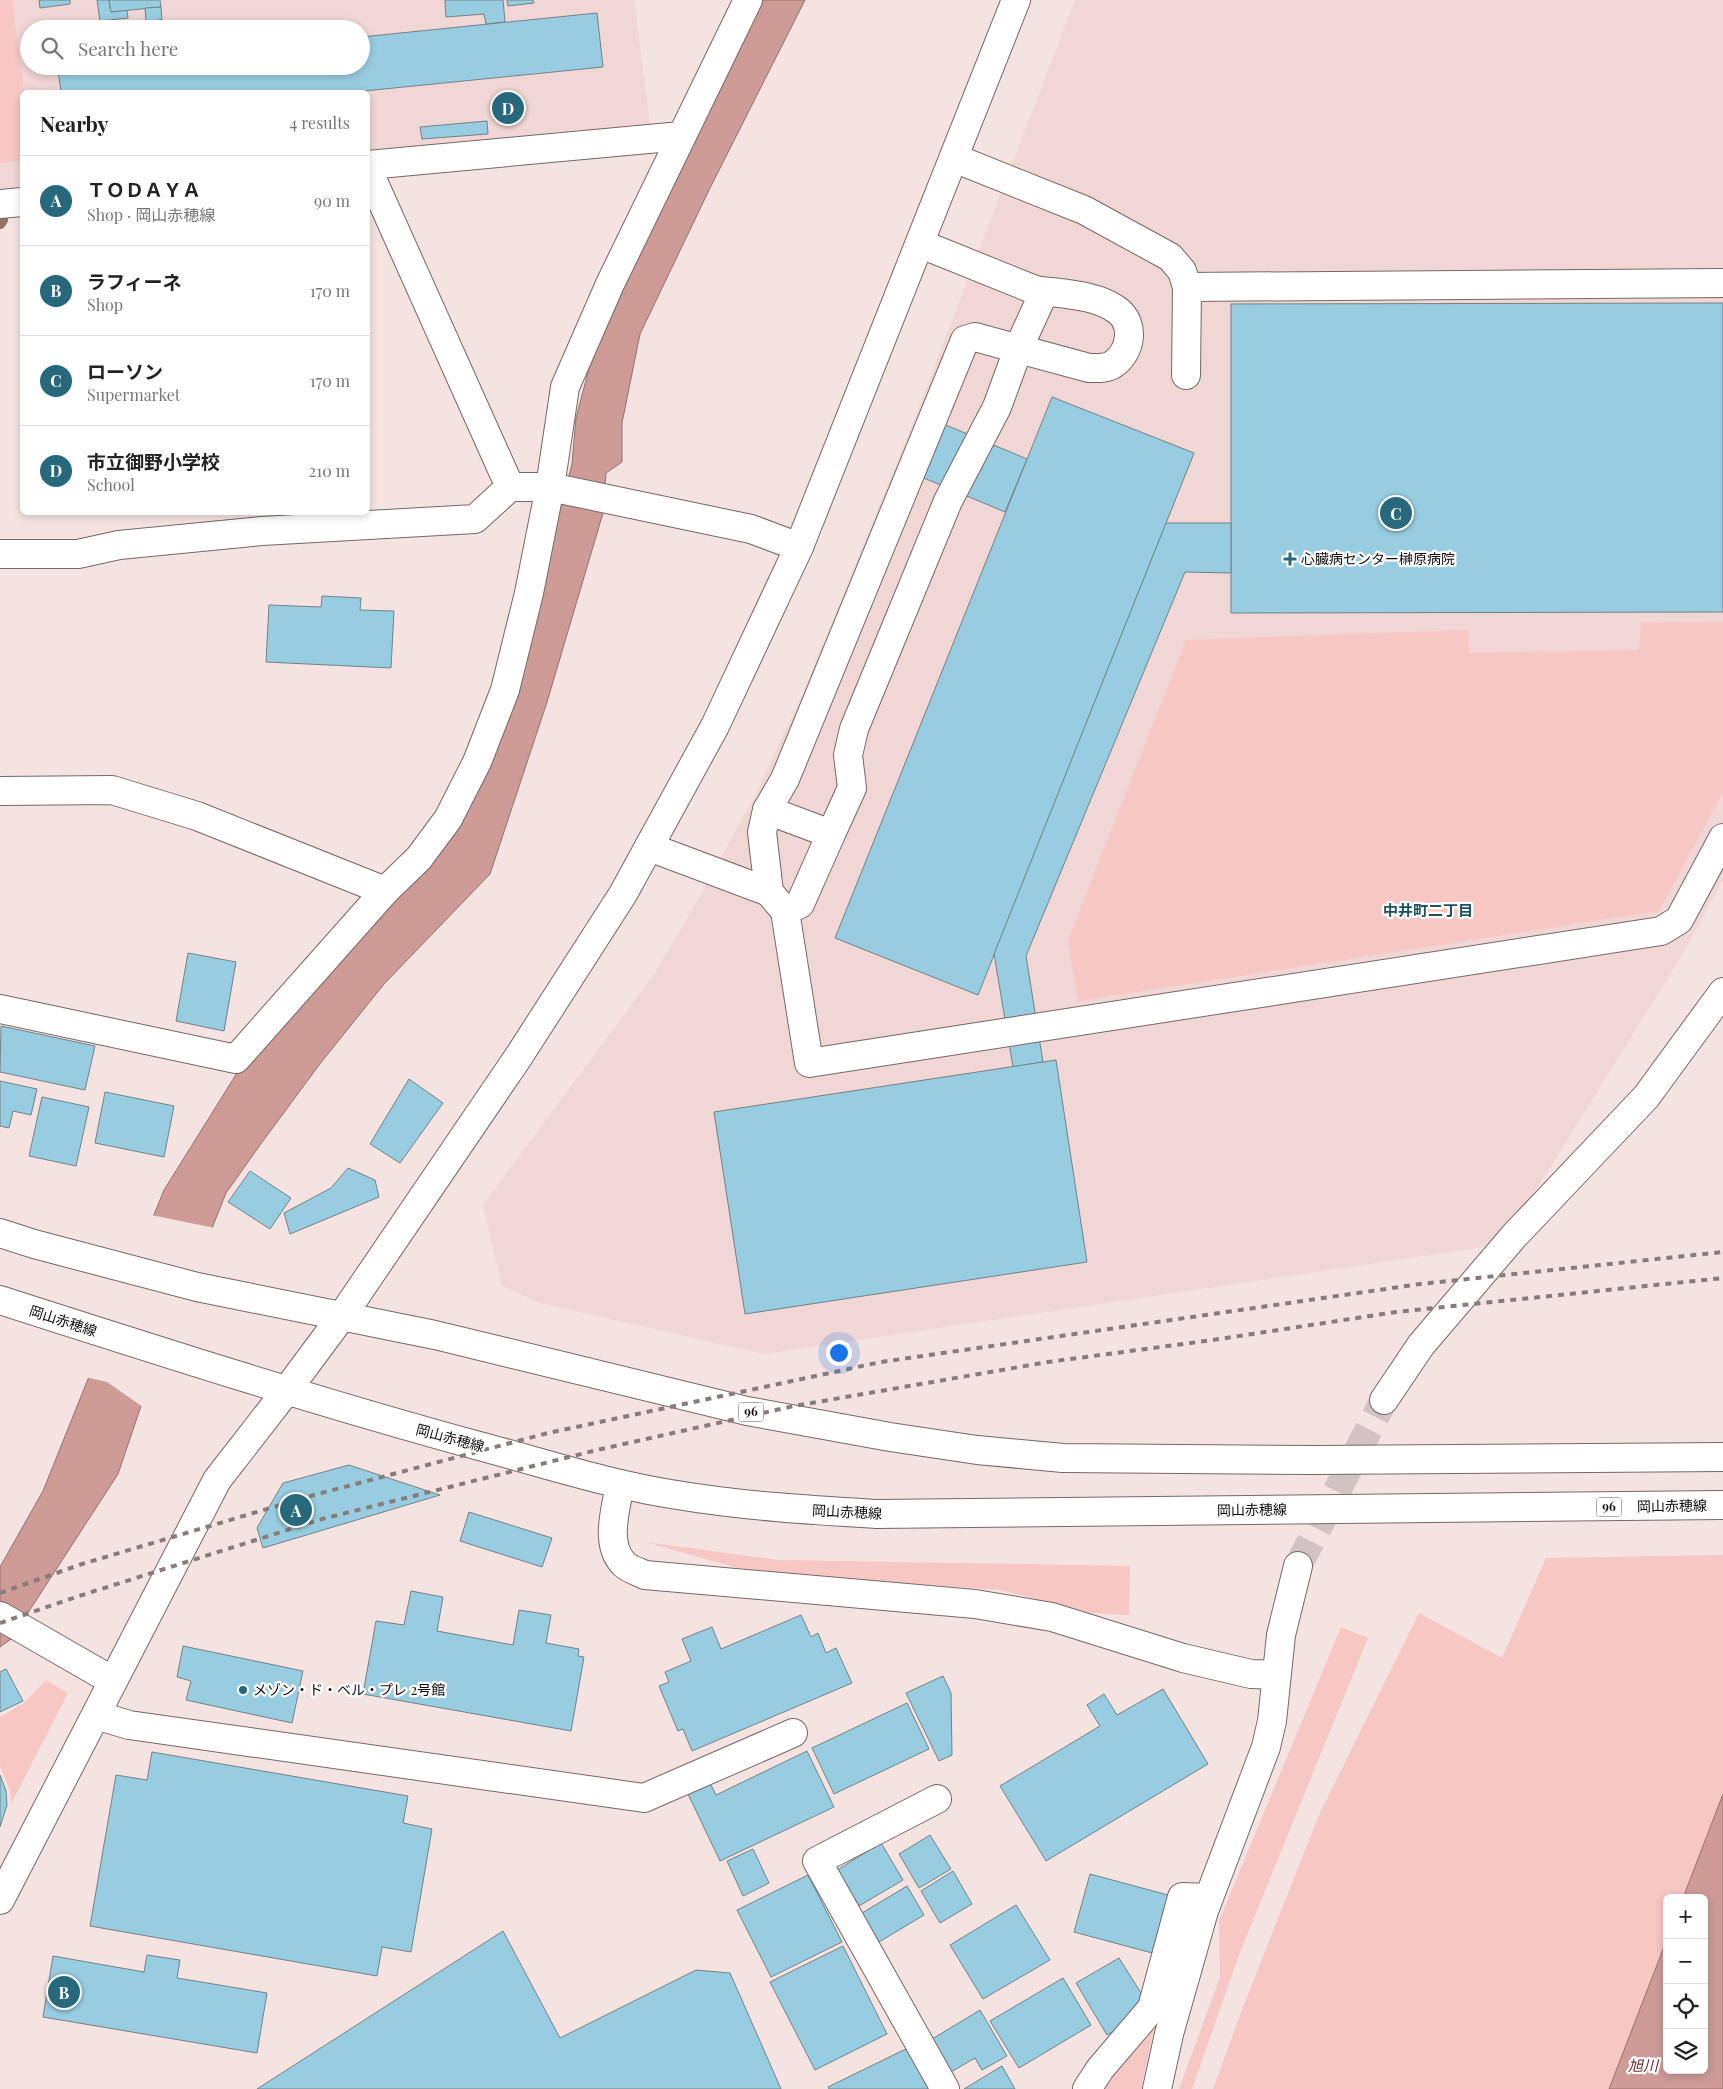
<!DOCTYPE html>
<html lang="en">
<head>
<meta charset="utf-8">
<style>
  :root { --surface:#fff; --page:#f2f2f2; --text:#222; --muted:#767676; --line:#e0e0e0; --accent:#28687d }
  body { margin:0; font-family:"Playfair Display","Noto Sans JP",serif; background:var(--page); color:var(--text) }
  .controls { position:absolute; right:15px; bottom:15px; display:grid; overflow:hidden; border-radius:8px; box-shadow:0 2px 8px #0003 }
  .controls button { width:45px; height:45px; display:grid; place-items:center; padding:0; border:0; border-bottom:1px solid var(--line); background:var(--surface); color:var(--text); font:25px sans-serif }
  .you { position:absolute; left:838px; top:1352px; width:18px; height:18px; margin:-12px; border:4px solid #fff; border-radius:50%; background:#1a73e8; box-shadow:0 0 0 8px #1a73e833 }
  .badge { display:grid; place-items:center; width:32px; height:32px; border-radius:50%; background:var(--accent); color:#fff; font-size:16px; font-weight:700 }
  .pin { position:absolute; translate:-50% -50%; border:2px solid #fff; box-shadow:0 1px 5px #0006 }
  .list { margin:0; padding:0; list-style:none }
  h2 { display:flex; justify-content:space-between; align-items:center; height:65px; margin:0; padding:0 20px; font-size:21px }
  h2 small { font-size:16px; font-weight:400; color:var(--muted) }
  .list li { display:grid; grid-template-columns:32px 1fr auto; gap:15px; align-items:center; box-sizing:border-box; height:90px; padding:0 20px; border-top:1px solid var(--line) }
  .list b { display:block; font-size:19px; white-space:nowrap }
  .list p { margin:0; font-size:16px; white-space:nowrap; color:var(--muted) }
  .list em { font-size:16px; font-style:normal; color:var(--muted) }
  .icon { flex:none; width:28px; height:28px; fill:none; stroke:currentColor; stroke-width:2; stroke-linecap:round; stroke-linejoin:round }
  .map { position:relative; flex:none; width:1723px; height:2089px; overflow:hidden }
  .search { position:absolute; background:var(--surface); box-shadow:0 2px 8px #0003; left:20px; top:20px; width:350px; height:55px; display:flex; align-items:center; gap:12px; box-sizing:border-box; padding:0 18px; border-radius:28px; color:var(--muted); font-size:19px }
  .panel { position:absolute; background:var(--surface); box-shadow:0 2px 8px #0003; left:20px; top:90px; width:350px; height:425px; border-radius:8px }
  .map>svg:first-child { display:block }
</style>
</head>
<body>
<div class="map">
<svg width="1723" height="2089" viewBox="0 0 1723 2089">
  <rect width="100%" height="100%" fill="#f4e3e1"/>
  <g fill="#f0d6d4" fill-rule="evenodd">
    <path d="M 0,0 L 634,0 L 650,124 L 368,154 L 368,92 L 22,92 L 22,190 L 0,192 ZM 29,29 L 361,29 L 361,66 L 29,66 Z"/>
    <polygon points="1075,0 1723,0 1723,880 1681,957 1534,1193 1484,1247 764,1354 540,1303 502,1286 483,1205 655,973 699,898 755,795 803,693 912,425"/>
  </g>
  <g fill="#f7c7c3">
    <polygon points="0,0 12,0 24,92 22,160 0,163"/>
    <polygon points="1723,622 1723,792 1659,911 1078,1001 1068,940 1186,640 1468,630 1469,653 1639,650 1641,623"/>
    <polygon points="645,1542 779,1560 1130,1566 1129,1615 1092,1613 1000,1590 779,1574 738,1568"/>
    <polygon points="1723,1555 1723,1794 1683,1898 1667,1898 1667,1939 1609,2089 1213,2089 1243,2007 1319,1815 1419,1613 1502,1658 1546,1558"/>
    <polygon points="1341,1627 1368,1638 1240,1952 1192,2089 1179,2089 1220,1977 1219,1921"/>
    <polygon points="46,1680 68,1693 11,1804 10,1791 0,1766 0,1717 24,1703"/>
    <polygon points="1156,2018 1141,2089 1103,2089"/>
  </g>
  <g fill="#ce9b97" stroke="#95706c">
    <polygon points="759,0 805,0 711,186 640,334 622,423 622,462 606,473 603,513 547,702 490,874 384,984 319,1065 260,1145 226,1193 141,1406 118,1474 11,1639 0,1647 0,1567 43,1491 164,1190 237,1073 348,947 425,866 556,525 572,464 576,418 591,361 695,130"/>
    <polygon points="1723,1794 1723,2089 1609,2089 1667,1939 1667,2070 1704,2070 1704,1898 1683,1898"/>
  </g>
  <polygon fill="#f4e3e1" points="151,1215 215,1228 143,1407 107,1382 85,1377"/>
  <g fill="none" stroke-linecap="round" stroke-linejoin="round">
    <polyline stroke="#95706c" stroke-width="12" points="0,223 2,220"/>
  </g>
  <g fill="#98cde1" stroke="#738186">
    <polygon points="39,0 70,0 70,4 40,8"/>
    <polygon points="97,0 109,0 111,12 127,10 128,18 100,21"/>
    <polygon points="109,0 160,0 161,7 111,12"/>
    <polygon points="445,0 503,0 505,22 486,24 484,14 446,17"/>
    <polygon points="507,0 533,0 534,3 508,6"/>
    <polygon points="161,7 162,20 146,21 145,8"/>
    <polygon points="597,13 603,67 354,92 61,92 58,70 97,66 361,66 361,37"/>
    <polygon points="162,20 163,29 114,29 115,24"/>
    <polygon points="487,121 488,134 422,139 420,127"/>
    <polygon points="1723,303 1723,612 1231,613 1231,304"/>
    <polygon points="1052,397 1194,453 978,995 835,938"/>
    <polygon points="941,423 1027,459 1005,512 919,476"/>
    <polygon points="1166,523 1231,523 1231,573 1185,572 1026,956 1043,1062 1013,1067 994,954"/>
    <polygon points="322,596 361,598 360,610 394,611 391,668 266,662 269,605 321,607"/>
    <polygon points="188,953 236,962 224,1031 176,1021"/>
    <polygon points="1,1026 95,1046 85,1090 0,1072"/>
    <polygon points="1056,1060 1087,1262 745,1314 714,1112"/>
    <polygon points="409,1079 443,1103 400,1163 370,1144"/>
    <polygon points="0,1081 37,1089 31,1115 13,1111 9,1128 0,1126"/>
    <polygon points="105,1092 174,1106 164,1157 95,1143"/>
    <polygon points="42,1097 89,1107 76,1166 29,1156"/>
    <polygon points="348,1168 375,1180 379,1197 290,1234 284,1213 331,1188"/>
    <polygon points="250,1171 291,1198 270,1229 228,1202"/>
    <polygon points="349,1465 440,1495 263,1548 257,1528 283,1483"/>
    <polygon points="469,1512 552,1538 542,1567 460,1541"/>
    <polygon points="411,1591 443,1597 437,1631 513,1645 519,1610 551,1615 546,1643 579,1649 578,1656 584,1657 571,1731 363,1694 376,1621 404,1625"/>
    <polygon points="801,1615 811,1637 818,1633 826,1653 836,1648 852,1683 692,1751 683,1729 678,1731 659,1686 669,1682 665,1672 691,1661 682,1639 712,1627 721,1649"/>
    <polygon points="183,1646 303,1671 292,1723 186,1700 191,1681 177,1677"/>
    <polygon points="6,1669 23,1701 0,1712 0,1672"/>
    <polygon points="943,1676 951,1693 952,1755 939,1761 906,1693"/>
    <polygon points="1163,1689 1208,1764 1046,1861 1000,1786 1100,1726 1087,1705 1104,1694 1117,1715"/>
    <polygon points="907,1703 929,1749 834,1794 812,1748"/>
    <polygon points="807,1751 834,1807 720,1861 687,1792 709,1781 716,1795"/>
    <polygon points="152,1752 408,1796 403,1823 432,1829 411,1952 382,1947 377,1976 90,1926 116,1775 147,1780"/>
    <polygon points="0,1775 6,1791 7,1805 0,1827"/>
    <polygon points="930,1835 951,1869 919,1888 899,1854"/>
    <polygon points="881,1843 903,1880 859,1906 837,1870"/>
    <polygon points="753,1849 769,1883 743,1896 727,1861"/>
    <polygon points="953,1871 972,1904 940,1923 921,1891"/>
    <polygon points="1090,1874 1168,1895 1152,1953 1074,1932"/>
    <polygon points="808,1875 842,1942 771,1977 737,1910"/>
    <polygon points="907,1886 924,1915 879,1942 862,1913"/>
    <polygon points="1016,1905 1050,1960 983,1999 950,1945"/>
    <polygon points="503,1931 560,2038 696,1970 730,1973 781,2089 257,2089"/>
    <polygon points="843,1946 887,2034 815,2070 770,1982"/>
    <polygon points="147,1955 180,1960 177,1978 267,1993 257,2053 43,2017 53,1956 144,1972"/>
    <polygon points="1119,1958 1141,1993 1134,2020 1107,2035 1076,1983"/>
    <polygon points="1063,1978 1091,2025 1019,2068 990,2021"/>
    <polygon points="980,2010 1007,2056 982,2070 975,2058 951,2072 932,2039"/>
    <polygon points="916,2044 939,2089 829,2089 828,2087"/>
    <polygon points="1002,2066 1015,2089 964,2089"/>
  </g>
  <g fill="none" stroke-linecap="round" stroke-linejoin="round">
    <polyline stroke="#d2c2c1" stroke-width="28" stroke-dasharray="28 14" stroke-linecap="butt" points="1298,1566 1384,1400"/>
    <defs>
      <g id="minor">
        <polyline points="954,158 1084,210 1170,257 1182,271 1187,287 1186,375"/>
        <polyline points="368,165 681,136"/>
        <polyline points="368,170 510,487"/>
        <polyline points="0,204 22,202"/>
        <polyline points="1187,287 1723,283"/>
        <path d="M 1035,290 C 1061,294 1095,294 1117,310 C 1136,324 1131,353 1112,365 C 1105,369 1097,368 1089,368 L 975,337 L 965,340 L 785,779 L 767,810 L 762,832 L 769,892 L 785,911 L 809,1063 L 1661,931 L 1679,920 L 1723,838"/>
        <polyline points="0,554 78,554 119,545 262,531 475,519 510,487 550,487 751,529 799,547"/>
        <polyline points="0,791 112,790 197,816 385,891"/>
        <polyline points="767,810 831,834 852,788 848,755 854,729 948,501 997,407 1019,347 1040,301 1035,290 921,244"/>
        <polyline points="649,847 769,892"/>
        <polyline points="785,911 800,904 831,834"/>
        <polyline points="0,1009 236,1059 385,891 419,858 448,819 477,762 505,690 529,593 550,487 565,387 610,284 748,0"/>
        <polyline points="1384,1400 1421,1345 1514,1236 1646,1097 1723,992"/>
        <path d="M 620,1484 C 616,1509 604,1544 624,1564 C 629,1569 639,1572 645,1575 L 975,1604 L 1052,1617 L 1183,1658 L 1251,1674 L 1276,1675"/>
        <polyline points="0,1616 113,1681"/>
        <polyline points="96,1715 129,1725 644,1798 793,1733"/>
        <polyline points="937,1799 817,1861 945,2089"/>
        <polyline points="0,1900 217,1480 287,1390 342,1316 519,1056 623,894 715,726 799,547 1016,0"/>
        <polyline points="1087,2089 1100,2069 1152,2008 1182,1897 1208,1898"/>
        <polyline points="1157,2089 1169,2034 1204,1911 1266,1747 1272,1721 1281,1635 1298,1566"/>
      </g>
      <g id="major">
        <polyline points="0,1233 34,1244 197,1287 435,1335 747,1411 890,1437 977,1450 1063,1458 1314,1460 1723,1457"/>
        <path d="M 0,1300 C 159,1351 318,1402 479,1446 C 544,1463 610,1485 677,1495 C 743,1506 810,1510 876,1514 L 1723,1505"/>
      </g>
    </defs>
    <use href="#minor" stroke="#766867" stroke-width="30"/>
    <use href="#major" stroke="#766867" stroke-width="30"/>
    <use href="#minor" stroke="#fff" stroke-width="28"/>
    <use href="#major" stroke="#fff" stroke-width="28"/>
    <g stroke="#877c7a" stroke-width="4" stroke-dasharray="6 6" stroke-linecap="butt">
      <polyline points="0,1593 82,1564 314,1495 548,1433 881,1362 1420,1284 1723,1252"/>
      <polyline points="0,1623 79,1596 322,1519 597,1450 794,1406 1048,1362 1213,1340 1396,1312 1723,1278"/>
    </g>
  </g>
  <g fill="#28687d" stroke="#fff" stroke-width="2">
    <path d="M1287.5 551.5h5v5h5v5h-5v5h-5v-5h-5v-5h5z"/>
    <circle cx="243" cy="1690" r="5"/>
  </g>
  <g text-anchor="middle" stroke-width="4.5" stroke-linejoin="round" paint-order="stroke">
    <g fill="#fff" stroke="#575453" stroke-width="1">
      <rect x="738.5" y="1402.5" width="25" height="19" rx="4"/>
      <rect x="1596.5" y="1497.5" width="25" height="19" rx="4"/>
    </g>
    <g font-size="12" font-weight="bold" fill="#0f0a09">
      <text x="751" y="1416">96</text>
      <text x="1609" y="1511">96</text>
    </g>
    <g font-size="14" fill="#0f0a09" stroke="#fff" text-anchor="start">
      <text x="1301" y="564">心臓病センター榊原病院</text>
      <text x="253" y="1695">メゾン・ド・ベル・プレ 2号館</text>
    </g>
    <g font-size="14" fill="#0f0a09" stroke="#fff">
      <text transform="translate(63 1321) rotate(18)" y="5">岡山赤穂線</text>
      <text transform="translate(450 1438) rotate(15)" y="5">岡山赤穂線</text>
      <text transform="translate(1672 1506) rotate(-1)" y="5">岡山赤穂線</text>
      <text transform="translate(1252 1510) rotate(-1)" y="5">岡山赤穂線</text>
      <text transform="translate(847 1512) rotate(3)" y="5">岡山赤穂線</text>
    </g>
    <g font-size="15" font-weight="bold" fill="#1d5060" stroke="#fff">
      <text x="1428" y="916">中井町二丁目</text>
    </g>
    <g font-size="15" font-style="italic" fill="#6b2b29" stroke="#fff">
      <text x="1643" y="2071">旭川</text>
    </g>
  </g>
</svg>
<div class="controls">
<button>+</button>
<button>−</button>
<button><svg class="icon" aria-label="locate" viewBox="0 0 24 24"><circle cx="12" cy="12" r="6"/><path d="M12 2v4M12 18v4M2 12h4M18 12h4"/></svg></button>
<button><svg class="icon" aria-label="layers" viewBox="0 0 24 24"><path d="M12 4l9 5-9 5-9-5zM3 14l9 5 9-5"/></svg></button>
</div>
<div class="you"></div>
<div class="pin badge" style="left:296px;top:1510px">A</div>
<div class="pin badge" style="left:64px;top:1992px">B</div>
<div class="pin badge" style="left:1396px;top:513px">C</div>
<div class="pin badge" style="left:508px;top:108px">D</div>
<div class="search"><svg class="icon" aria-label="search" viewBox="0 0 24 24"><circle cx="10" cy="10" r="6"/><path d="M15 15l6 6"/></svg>Search here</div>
<section class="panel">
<h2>Nearby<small>4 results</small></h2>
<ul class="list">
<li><span class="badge">A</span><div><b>ＴＯＤＡＹＡ</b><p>Shop · 岡山赤穂線</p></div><em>90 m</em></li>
<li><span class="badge">B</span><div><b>ラフィーネ</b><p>Shop</p></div><em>170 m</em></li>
<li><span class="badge">C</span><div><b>ローソン</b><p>Supermarket</p></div><em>170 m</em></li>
<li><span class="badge">D</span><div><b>市立御野小学校</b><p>School</p></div><em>210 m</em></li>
</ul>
</section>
</div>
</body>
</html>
